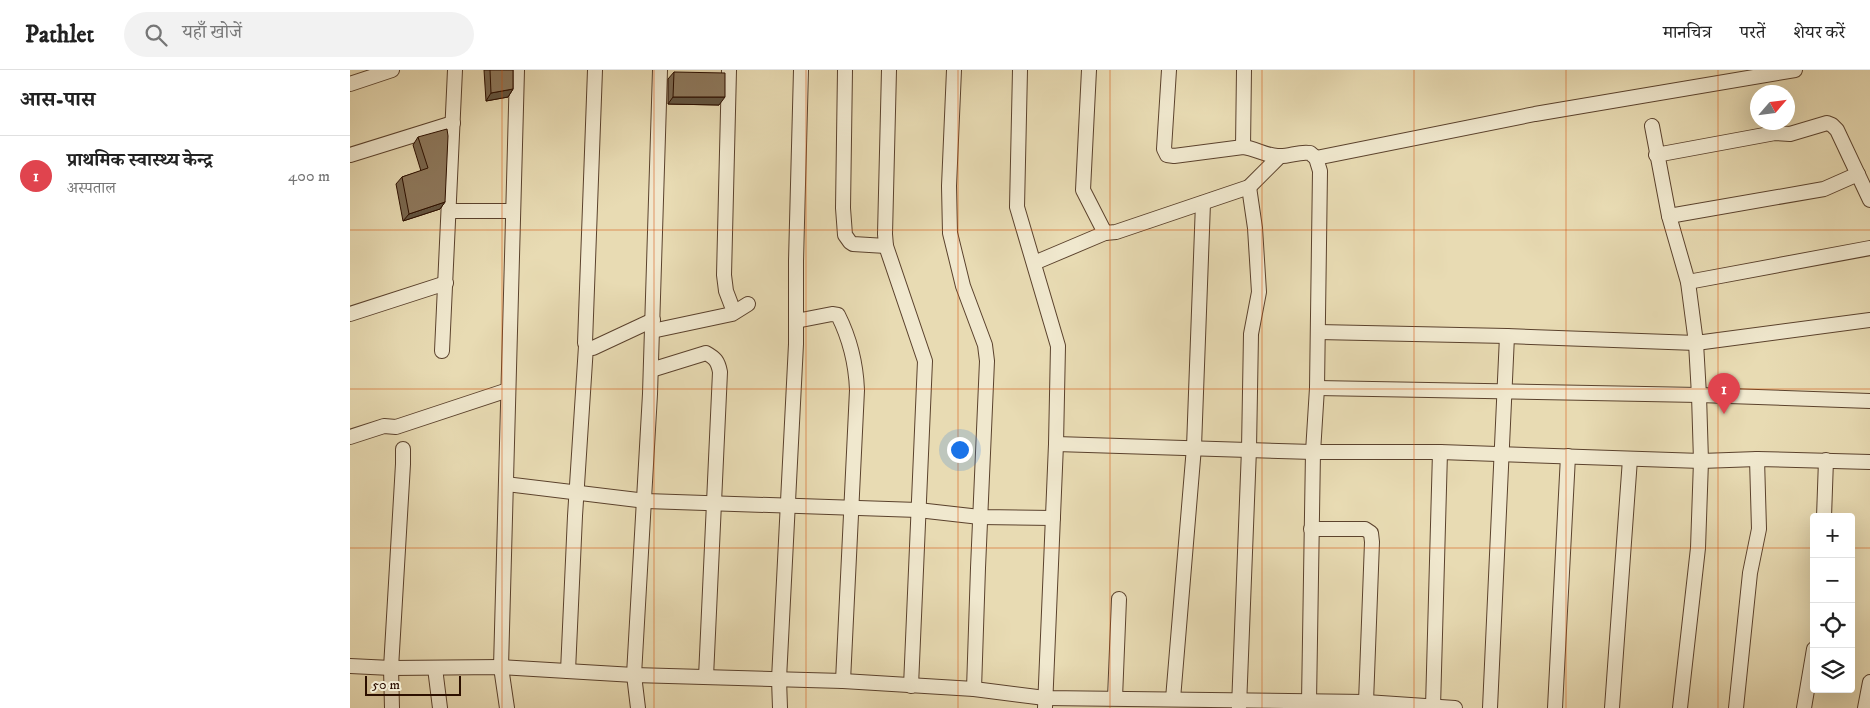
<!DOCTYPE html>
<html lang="hi">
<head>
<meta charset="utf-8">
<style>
  :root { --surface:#fff; --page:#f2f2f2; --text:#222; --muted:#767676; --line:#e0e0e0; --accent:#8f2418 }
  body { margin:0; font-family:"IM FELL DW Pica","Noto Serif Devanagari",serif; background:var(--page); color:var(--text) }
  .controls { position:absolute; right:15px; bottom:15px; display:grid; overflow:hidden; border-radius:5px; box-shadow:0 5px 20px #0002 }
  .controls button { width:45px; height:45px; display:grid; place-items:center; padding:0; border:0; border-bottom:1px solid var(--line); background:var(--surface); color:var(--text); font:25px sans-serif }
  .compass { position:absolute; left:1400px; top:15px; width:45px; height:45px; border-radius:50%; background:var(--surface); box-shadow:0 5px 20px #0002; rotate:62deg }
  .scale { position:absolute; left:15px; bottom:12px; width:96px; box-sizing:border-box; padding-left:5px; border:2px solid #2c0f00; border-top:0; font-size:14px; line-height:18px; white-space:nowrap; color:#2c0f00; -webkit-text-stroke:4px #f0e8ce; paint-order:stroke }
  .you { position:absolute; left:609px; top:379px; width:18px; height:18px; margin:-12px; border:4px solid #fff; border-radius:50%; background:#1a73e8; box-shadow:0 0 0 8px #1a73e833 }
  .badge { display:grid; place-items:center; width:32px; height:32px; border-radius:50%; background:var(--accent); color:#fff; font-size:16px; font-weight:700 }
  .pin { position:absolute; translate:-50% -41px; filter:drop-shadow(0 1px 2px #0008) }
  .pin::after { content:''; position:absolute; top:26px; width:18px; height:15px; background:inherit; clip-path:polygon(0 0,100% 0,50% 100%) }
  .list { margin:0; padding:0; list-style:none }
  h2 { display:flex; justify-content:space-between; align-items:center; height:65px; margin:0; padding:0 20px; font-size:21px }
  h2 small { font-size:16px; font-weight:400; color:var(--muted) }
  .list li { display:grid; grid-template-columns:32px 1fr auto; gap:15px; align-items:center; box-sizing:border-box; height:80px; padding:0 20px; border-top:1px solid var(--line) }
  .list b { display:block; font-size:19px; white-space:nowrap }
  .list p { margin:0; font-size:16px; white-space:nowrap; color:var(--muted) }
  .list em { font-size:16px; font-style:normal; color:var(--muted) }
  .icon { flex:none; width:28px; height:28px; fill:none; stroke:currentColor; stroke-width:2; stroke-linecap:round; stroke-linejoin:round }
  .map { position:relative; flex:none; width:1520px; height:638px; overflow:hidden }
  header { display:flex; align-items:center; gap:30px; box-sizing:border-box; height:70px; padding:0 25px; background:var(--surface); border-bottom:1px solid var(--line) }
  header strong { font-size:24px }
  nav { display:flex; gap:28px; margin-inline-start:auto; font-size:18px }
  .search { width:350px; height:45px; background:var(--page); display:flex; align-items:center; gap:12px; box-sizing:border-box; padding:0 18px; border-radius:28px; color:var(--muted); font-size:19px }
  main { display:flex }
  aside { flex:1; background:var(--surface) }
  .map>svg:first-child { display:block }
</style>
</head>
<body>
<header>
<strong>Pathlet</strong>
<div class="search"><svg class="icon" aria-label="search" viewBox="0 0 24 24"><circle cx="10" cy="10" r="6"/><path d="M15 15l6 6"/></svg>यहाँ खोजें</div>
<nav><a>मानचित्र</a><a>परतें</a><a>शेयर करें</a></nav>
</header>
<main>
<aside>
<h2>आस-पास<small></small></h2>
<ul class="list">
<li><span class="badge" style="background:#e0444e">1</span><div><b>प्राथमिक स्वास्थ्य केन्द्र</b><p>अस्पताल</p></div><em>400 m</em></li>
</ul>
</aside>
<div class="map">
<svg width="1520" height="638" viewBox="0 0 1520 638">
  <rect width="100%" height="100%" fill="#e8dbb3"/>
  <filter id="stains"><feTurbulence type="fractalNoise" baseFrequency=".004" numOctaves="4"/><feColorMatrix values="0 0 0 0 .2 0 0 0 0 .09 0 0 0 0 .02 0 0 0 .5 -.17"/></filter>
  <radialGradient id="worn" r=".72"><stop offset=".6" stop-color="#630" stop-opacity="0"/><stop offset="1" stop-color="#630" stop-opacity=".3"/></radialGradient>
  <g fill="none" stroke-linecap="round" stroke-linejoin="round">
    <defs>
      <g id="minor">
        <polyline points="245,0 235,273 239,278 243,278 303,250"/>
        <polyline points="379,0 374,205 376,221 384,242"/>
        <polyline points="495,0 493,138 495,165 500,172 503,174 536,176"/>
        <polyline points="539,0 535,164 536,176 575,291 561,616"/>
        <polyline points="604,0 599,116 600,163 613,216 635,275 637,291 628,498 624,619"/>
        <polyline points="670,0 667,137 708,276 706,374 695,638"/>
        <polyline points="739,0 733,120 755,163 766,162 899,117 929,87"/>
        <path d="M 819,0 L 814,79 L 817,85 L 824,86 L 893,77 C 905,78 916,86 928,86 C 939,87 949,81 960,83 L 966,88 L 970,101 L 967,318 L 963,382 L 959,632"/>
        <polyline points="0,14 42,0"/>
        <polyline points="1302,56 1319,146 1338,212 1346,273 1349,325 1351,391 1348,478 1330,638"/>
        <polyline points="893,77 894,0"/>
        <polyline points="0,85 103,53"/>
        <polyline points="1306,85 1425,63 1440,64 1477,53 1482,55 1487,60 1520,130"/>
        <polyline points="966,88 1185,44 1445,0"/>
        <polyline points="99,141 163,141"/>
        <polyline points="1319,146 1474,119 1508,104"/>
        <polyline points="684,193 755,163"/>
        <polyline points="1338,212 1520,178"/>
        <polyline points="0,244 96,213"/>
        <path d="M 446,251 L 482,244 L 488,245 C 500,269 506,294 507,320 L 493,611"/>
        <polyline points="302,261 382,244 398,234"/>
        <polyline points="968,262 1157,266 1346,273 1520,250"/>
        <polyline points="92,281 105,0"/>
        <path d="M 301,300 L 356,283 C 365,288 368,291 370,302 L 356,607"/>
        <polyline points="967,318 1349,325 1520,331"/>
        <polyline points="0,367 34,356 46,357 158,320"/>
        <polyline points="706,374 963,382 1090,382 1351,391 1407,389 1520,392"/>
        <polyline points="156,414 296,431 568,440 630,447 703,448"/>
        <polyline points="1474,447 1476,390"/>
        <polyline points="961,459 1015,459 1021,463 1022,472 1016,632"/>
        <polyline points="0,596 41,598 151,597 284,605 493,611 624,619 695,628 1016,632 1105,638"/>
        <polyline points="85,598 90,638"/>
        <polyline points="218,601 225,446 236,276"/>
        <polyline points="765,628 769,529"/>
        <polyline points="823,629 844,377 853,133"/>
        <polyline points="889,637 899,379 901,264 909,222 905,158 899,117"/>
        <polyline points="1083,637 1090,382"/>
        <polyline points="42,638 41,598 53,394 53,379"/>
        <polyline points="157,638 151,597 167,0"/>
        <polyline points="288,638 284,605 300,324 310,0"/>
        <polyline points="430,638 429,609 446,274 446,191 451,0"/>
        <polyline points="1140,638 1157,266"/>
        <polyline points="1205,638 1218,386"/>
        <polyline points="1262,638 1280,389"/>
        <polyline points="1386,638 1400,503 1409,459 1407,389"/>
        <polyline points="1454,638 1464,579"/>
        <polyline points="1515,638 1520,612"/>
      </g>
    </defs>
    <use href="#minor" stroke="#5b422d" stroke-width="16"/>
    <use href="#minor" stroke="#f0e8ce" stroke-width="14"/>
  </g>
  <g fill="#7a6850" stroke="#2c0f00">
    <polygon points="134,0 163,0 163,19 158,27 136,31"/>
    <polygon points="324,2 369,35 318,34 318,9"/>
    <polygon points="68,67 95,132 90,139 53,151 46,114 52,107 71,101 63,75"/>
  </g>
  <g fill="#635541" stroke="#2c0f00">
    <polygon points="163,19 158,27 136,31 141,23"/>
    <polygon points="323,27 375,27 369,35 318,34"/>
    <polygon points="95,132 90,139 53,151 59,144"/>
  </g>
  <g fill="#8e795d" stroke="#2c0f00">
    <polygon points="140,0 163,0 163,19 141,23"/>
    <polygon points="324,2 375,3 375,27 323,27"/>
    <polygon points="97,59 98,66 95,132 59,144 52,107 78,98 68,67"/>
  </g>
  <path fill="none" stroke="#d5520b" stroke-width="1" stroke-opacity="0.55" d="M 152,0 L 152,638M 304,0 L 304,638M 456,0 L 456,638M 608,0 L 608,638M 760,0 L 760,638M 912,0 L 912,638M 1064,0 L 1064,638M 1216,0 L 1216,638M 1368,0 L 1368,638M 0,160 L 1520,160M 0,319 L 1520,319M 0,478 L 1464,478M 1501,478 L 1520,478"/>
  <rect width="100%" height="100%" filter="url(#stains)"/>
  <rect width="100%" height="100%" fill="url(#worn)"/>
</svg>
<div class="controls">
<button>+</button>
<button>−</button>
<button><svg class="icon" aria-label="locate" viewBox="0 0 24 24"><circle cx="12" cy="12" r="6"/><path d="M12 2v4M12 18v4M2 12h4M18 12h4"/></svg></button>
<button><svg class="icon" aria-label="layers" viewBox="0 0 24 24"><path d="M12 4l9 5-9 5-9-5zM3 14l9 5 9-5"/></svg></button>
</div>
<svg class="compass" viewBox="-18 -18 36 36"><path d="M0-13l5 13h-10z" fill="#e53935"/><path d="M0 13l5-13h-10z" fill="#767676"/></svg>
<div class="scale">50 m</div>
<div class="you"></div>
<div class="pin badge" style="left:1374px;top:344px;background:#e0444e">1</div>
</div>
</main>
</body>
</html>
